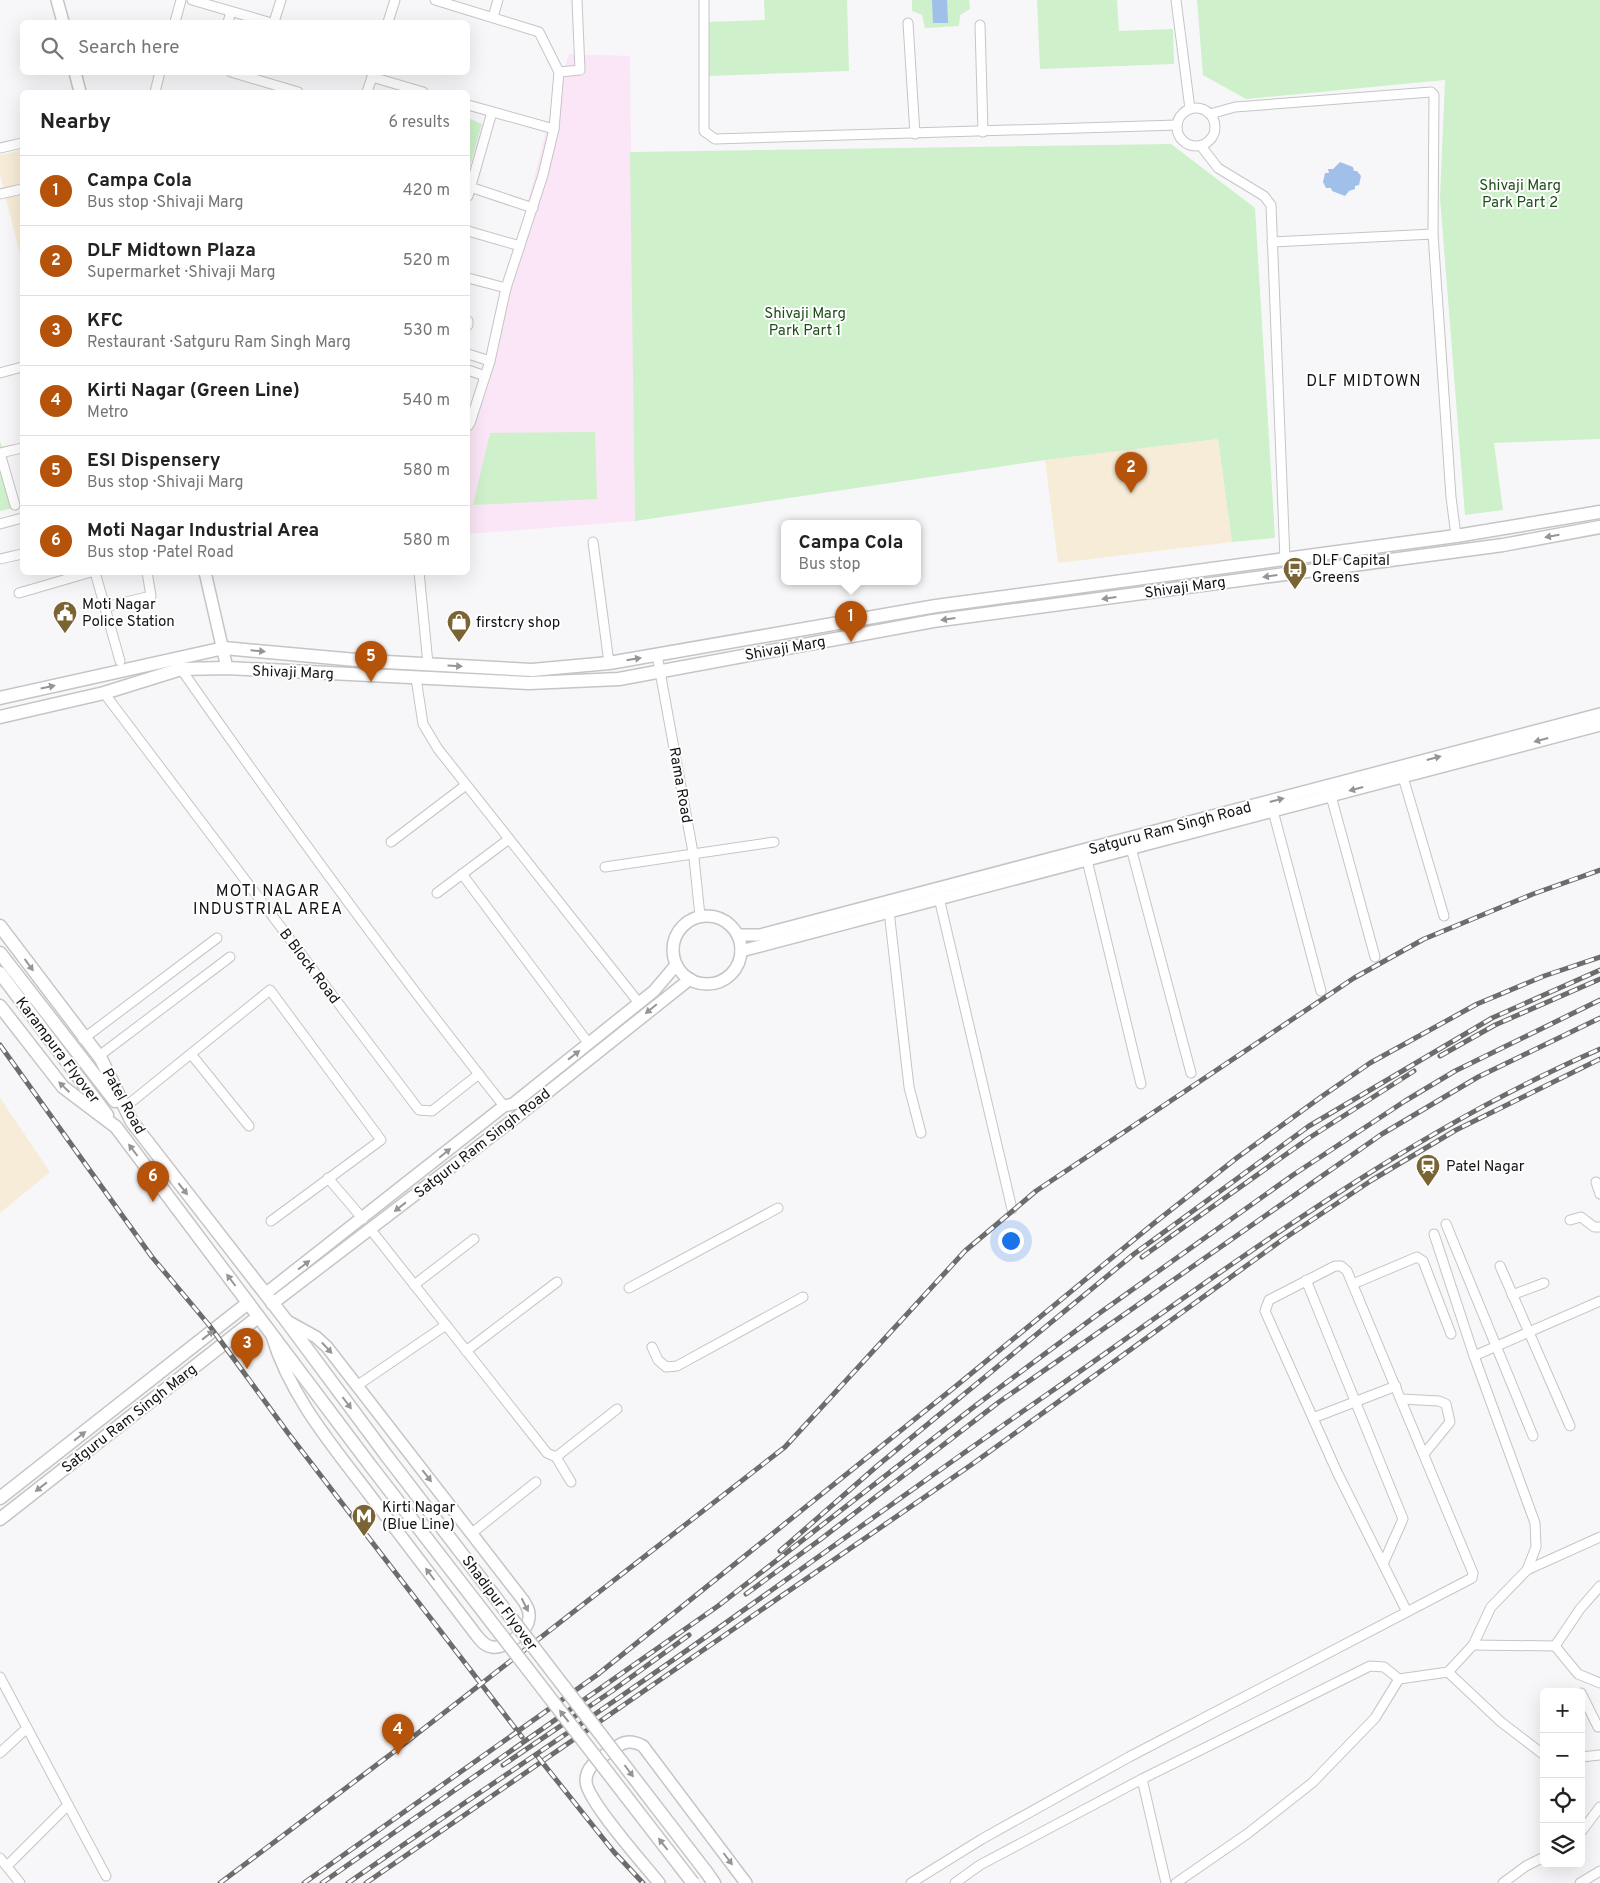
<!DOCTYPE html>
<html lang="en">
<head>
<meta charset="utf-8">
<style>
  :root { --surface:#fff; --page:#f2f2f2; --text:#222; --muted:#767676; --line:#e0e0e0; --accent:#b45309 }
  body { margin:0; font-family:Overpass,sans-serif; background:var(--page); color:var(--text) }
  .controls { position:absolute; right:15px; bottom:15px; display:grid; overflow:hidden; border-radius:8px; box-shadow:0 5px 20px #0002 }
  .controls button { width:45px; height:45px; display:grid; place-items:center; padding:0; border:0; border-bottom:1px solid var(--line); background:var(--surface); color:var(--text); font:25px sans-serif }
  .you { position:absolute; left:1010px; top:1240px; width:18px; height:18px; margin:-12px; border:4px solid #fff; border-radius:50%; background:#1a73e8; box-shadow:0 0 0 8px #1a73e833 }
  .badge { display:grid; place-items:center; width:32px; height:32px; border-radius:50%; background:var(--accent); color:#fff; font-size:16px; font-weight:700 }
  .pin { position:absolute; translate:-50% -41px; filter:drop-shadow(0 1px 2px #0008) }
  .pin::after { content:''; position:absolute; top:26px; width:18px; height:15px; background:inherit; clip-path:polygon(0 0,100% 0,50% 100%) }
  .popup { position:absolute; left:781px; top:520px; width:140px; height:65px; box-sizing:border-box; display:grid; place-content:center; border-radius:8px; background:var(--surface); filter:drop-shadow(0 1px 4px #0005); font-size:16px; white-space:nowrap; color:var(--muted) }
  .popup b { font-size:19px; color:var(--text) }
  .popup::after { content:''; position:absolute; left:50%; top:100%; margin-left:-10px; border:10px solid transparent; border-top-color:var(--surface) }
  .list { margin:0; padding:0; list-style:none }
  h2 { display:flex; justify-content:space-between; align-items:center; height:65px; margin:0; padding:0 20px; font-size:21px }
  h2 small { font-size:16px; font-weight:400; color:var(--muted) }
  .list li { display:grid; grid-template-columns:32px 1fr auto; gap:15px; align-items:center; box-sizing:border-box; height:70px; padding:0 20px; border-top:1px solid var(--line) }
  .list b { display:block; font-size:19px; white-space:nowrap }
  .list p { margin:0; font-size:16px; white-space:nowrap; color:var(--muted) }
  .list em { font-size:16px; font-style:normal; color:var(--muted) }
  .icon { flex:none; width:28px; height:28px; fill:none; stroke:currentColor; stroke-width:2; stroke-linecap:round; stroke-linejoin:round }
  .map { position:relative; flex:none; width:1600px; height:1883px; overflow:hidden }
  .search { position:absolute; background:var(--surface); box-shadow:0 5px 20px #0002; left:20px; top:20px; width:450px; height:55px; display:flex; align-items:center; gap:12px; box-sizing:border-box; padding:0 18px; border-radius:8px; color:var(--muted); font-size:19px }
  .panel { position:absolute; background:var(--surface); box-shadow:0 5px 20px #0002; left:20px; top:90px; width:450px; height:485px; border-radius:8px }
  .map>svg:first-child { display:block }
</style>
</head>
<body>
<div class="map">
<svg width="1600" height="1883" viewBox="0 0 1600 1883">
  <rect width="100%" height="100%" fill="#f7f7f9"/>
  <g fill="#f7ecd7">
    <polygon points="22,150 22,262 0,175 0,155"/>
    <polygon points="1218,439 1232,542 1058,563 1045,460"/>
    <polygon points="0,1098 50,1172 0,1213"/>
  </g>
  <polygon fill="#fae6f6" points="569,54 630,56 635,521 468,534 468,440 553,103"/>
  <g fill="#cef0ca">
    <polygon points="764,0 847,0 849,71 709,76 707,22 765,20"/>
    <polygon points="912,0 969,0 970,9 960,15 959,26 925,28 922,15 912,11"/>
    <polygon points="1037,0 1117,0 1119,31 1173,29 1174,64 1040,69"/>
    <polygon points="1197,0 1600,0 1600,439 1494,443 1503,510 1465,515 1440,198 1445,80 1246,99 1203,75"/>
    <polygon points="468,118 482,124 468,173"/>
    <polygon points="1171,144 1255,208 1275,538 1232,542 1218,439 1045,460 635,521 630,152"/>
    <polygon points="595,432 597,499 473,505 490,433"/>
    <polygon points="0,441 18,507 0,511"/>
  </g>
  <g fill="#a0c0ea">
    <polygon points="932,0 947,0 948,23 933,23"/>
    <polygon points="1340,162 1353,167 1354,171 1357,171 1361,176 1359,185 1355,186 1355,189 1349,191 1345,196 1332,191 1331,188 1326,188 1323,182 1325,173 1329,173 1328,169 1333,169"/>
  </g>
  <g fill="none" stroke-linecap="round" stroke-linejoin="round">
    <defs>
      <g id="minor">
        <polyline points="192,0 268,22"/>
        <polyline points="435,0 539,32 559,72 554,129 543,175 506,288 490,361 468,354"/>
        <polyline points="704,0 704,131 715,139 1177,125"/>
        <polyline points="1176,0 1190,109"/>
        <polyline points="493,17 498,0"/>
        <polyline points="175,22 181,0"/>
        <polyline points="228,22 231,12"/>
        <polyline points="274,22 281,0"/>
        <polyline points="388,22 395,0"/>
        <polyline points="908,23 915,134"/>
        <polyline points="980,25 983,132"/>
        <polyline points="231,72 298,92"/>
        <polyline points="559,72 580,70 577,0"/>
        <polyline points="372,77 423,92"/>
        <polyline points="155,92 160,72"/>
        <polyline points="367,92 373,74"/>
        <polyline points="468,105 554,129"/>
        <circle cx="1196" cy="127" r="19"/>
        <polyline points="1210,114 1235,107 1431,92 1434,95 1433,234"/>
        <polyline points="1201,146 1218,168 1264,196 1271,205 1285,560"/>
        <polyline points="0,148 22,143"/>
        <polyline points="470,187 533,208"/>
        <polyline points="0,194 22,189"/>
        <polyline points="468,196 492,112"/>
        <polyline points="468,231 520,246"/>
        <polyline points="1272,242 1433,234 1451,497 1456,536"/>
        <polyline points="468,278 506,288"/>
        <polyline points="468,321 468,325"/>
        <polyline points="468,370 485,376"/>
        <polyline points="0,373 22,367"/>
        <polyline points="468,426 470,423 490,361"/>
        <polyline points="15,505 0,453 22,448"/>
        <polyline points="0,524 22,518"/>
        <polyline points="593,542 609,663"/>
        <polyline points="0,559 22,554"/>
        <polyline points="95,572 120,661"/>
        <polyline points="419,572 428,664"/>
        <polyline points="19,593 91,572"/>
        <polyline points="105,607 151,596 147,572"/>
        <polyline points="657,655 694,858 700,916"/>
        <path d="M 181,669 C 285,818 391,964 504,1106"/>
        <polyline points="416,678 423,724 438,749 639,1003"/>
        <polyline points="104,693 419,1110 432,1111 479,1074"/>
        <polyline points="1403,777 1444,916"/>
        <polyline points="1331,796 1375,957"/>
        <polyline points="1273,811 1321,991"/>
        <polyline points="391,842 466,785"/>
        <polyline points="1131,848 1191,1073"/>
        <polyline points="1087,860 1141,1084"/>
        <polyline points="605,867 774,842"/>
        <polyline points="462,874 589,1044"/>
        <polyline points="437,893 509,839"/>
        <polyline points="939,898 1012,1209"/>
        <polyline points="889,911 909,1087 921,1133"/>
        <polyline points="83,1039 217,938"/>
        <polyline points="191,1054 249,1126"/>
        <polyline points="99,1056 230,957"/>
        <polyline points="125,1107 270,990 381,1140 271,1221"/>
        <polyline points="328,1178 363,1219"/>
        <polyline points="1596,1182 1600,1194"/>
        <polyline points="1570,1220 1581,1217 1594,1227 1600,1227"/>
        <polyline points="1446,1224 1533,1436"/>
        <polyline points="371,1230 547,1453 556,1457 617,1409"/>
        <polyline points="1434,1234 1474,1356"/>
        <polyline points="1500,1266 1570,1426"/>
        <polyline points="1306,1280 1403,1519 1383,1564"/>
        <polyline points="1353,1284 1417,1257 1423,1261 1451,1334"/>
        <polyline points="414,1285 474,1239"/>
        <polyline points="629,1288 778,1208"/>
        <polyline points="1512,1295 1544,1283"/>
        <polyline points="652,1347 658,1360 666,1367 677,1366 803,1297"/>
        <polyline points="466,1351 557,1282"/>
        <polyline points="358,1385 446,1325"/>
        <polyline points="1401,1399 1439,1401 1446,1404 1450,1422 1424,1454"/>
        <polyline points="1313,1418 1396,1386"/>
        <polyline points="556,1457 571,1482"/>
        <polyline points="472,1533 536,1482"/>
        <polyline points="1527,1570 1600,1537"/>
        <polyline points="1473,1645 1555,1646 1578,1674 1600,1683"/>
        <polyline points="1555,1646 1580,1609 1600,1586"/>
        <polyline points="1448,1672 1501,1722 1544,1755"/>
        <polyline points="0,1677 106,1876"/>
        <polyline points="1581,1693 1598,1727"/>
        <polyline points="0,1753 27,1728"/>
        <polyline points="1581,1757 1600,1755"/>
        <polyline points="1142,1779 1166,1883"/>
        <polyline points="1581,1832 1600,1807"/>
        <polyline points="0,1858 20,1883"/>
        <polyline points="7,1866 68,1805"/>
        <polyline points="911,1883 982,1839 1129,1757 1472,1578 1473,1573 1347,1271 1341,1266 1335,1266 1269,1300 1265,1311 1337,1472 1407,1612"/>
        <polyline points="955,1883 980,1865 1142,1779 1370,1666 1384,1667 1399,1679 1448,1672 1473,1645 1491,1607 1527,1570 1536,1547 1535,1523 1474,1356 1600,1301"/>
        <polyline points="1176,1883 1247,1834 1312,1783 1375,1718 1399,1679"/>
        <polyline points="1503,1883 1526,1866 1544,1857"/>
        <polyline points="1580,1883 1600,1871"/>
      </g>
      <g id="tertiary">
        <polyline points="57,0 63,22"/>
        <polyline points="75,72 80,92"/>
        <polyline points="205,572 227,668"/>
        <circle cx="707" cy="950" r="34"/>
        <polyline points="738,935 760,935 775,931 1600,714"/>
        <polyline points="741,951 1600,725"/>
        <polyline points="265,1294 504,1106 513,1104 654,991 676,965"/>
        <polyline points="272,1304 518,1116 690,979"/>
        <path d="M 272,1336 C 290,1396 332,1445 369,1494 C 405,1541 441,1589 477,1636 C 481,1641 485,1646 492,1647 C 506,1649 528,1631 529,1618 C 530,1610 526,1605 523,1600 L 327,1347 L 316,1337 L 287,1321"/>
        <path d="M 659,1883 C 645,1865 586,1800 586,1781 C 586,1766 599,1759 609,1752 C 621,1743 628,1738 643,1746 L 746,1883"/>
      </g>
      <g id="secondary">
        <polyline points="0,698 224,648 367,661 532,670 609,663 936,606 1456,536 1600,512"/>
        <polyline points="0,717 104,693 181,669 227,668 529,683 619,679 933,621 1503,545 1600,527"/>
        <polyline points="0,926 101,1059 132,1122 285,1319 386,1455"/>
        <polyline points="0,953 115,1101"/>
        <polyline points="0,973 107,1115"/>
        <polyline points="0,1006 63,1087 116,1127 370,1465"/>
        <polyline points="0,1498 248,1303"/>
        <polyline points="0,1519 258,1317"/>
        <polyline points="707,1873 714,1883"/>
      </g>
    </defs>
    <use href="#minor" stroke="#c5c5c7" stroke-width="11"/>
    <use href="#tertiary" stroke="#c5c5c7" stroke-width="14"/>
    <use href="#secondary" stroke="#c5c5c7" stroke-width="15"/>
    <use href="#minor" stroke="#fff" stroke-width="9"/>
    <use href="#tertiary" stroke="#fff" stroke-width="11"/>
    <use href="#secondary" stroke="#fff" stroke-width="12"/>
    <defs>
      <g id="rail">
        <polyline points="0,1045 152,1257 209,1325 288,1433 522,1737"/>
        <polyline points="1440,1056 1495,1025 1600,979"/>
        <polyline points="1142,1257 1309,1138 1414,1071"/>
        <polyline points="780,1551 877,1466 1134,1254 1309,1126 1492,1018 1600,970"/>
        <polyline points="746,1594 821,1539 999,1402 1382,1134 1478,1077 1600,1018"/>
        <polyline points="538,1757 614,1852 643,1883"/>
        <polyline points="503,1765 612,1691 689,1635"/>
        <polyline points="220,1883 395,1751 785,1447 965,1251 1036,1191 1354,978 1424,939 1533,894 1600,870"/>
        <polyline points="304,1883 597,1675 956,1386 1153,1224 1238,1157 1321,1097 1370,1063 1477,1004 1544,976 1600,957"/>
        <polyline points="322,1883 718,1606 975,1406 1101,1312 1293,1175 1405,1101 1455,1071 1600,1000"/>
        <path d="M 348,1883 C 437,1821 527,1761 617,1699 C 762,1599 904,1494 1049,1393 C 1226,1269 1401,1136 1600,1049"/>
        <polyline points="366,1883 971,1465 1282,1240 1372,1180 1456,1130 1600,1059"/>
      </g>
    </defs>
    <use href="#rail" stroke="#6c6c6d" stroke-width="5"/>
    <use href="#rail" stroke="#fff" stroke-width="3" stroke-dasharray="9" stroke-linecap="butt"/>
    <defs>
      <g id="secondary-bridge">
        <polyline points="386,1455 707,1873"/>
        <polyline points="370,1465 693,1883"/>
      </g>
    </defs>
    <use href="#secondary-bridge" stroke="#c5c5c7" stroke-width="15" stroke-linecap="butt"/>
    <use href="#secondary-bridge" stroke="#fff" stroke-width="12"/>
  </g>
  <defs><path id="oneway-solid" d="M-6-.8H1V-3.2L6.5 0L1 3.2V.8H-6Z" transform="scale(1.25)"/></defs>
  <g fill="#959596">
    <use href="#oneway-solid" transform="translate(1552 536) rotate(170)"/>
    <use href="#oneway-solid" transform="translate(1270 576) rotate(172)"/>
    <use href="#oneway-solid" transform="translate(1109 598) rotate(172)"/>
    <use href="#oneway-solid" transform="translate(948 619) rotate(172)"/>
    <use href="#oneway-solid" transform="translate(258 651) rotate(5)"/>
    <use href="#oneway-solid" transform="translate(634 659) rotate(-9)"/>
    <use href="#oneway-solid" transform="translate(455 666) rotate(3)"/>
    <use href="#oneway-solid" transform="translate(48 687) rotate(-12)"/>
    <use href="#oneway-solid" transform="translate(1541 740) rotate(165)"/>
    <use href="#oneway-solid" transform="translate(1434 758) rotate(-15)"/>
    <use href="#oneway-solid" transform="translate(1356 789) rotate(165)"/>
    <use href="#oneway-solid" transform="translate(1277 800) rotate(-15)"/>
    <use href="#oneway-solid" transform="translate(29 965) rotate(54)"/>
    <use href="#oneway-solid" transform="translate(651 1009) rotate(141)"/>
    <use href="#oneway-solid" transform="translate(574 1055) rotate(-38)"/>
    <use href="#oneway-solid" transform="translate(64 1087) rotate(-136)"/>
    <use href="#oneway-solid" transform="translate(133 1150) rotate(-127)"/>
    <use href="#oneway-solid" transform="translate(445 1153) rotate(-39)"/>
    <use href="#oneway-solid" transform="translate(183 1189) rotate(52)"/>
    <use href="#oneway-solid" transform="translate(400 1207) rotate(142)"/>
    <use href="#oneway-solid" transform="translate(304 1265) rotate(-37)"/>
    <use href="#oneway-solid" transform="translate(231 1280) rotate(-127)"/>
    <use href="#oneway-solid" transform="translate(208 1335) rotate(-38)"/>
    <use href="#oneway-solid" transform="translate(327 1348) rotate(47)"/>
    <use href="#oneway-solid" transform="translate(347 1403) rotate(53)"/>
    <use href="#oneway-solid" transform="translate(80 1436) rotate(-38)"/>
    <use href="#oneway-solid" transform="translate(427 1476) rotate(52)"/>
    <use href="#oneway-solid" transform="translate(41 1487) rotate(142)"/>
    <use href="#oneway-solid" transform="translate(430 1574) rotate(-127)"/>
    <use href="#oneway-solid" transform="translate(525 1605) rotate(63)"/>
    <use href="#oneway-solid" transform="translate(564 1716) rotate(-128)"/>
    <use href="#oneway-solid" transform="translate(629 1771) rotate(53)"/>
    <use href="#oneway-solid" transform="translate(663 1844) rotate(-128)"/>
    <use href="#oneway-solid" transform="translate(728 1859) rotate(53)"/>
  </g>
  <defs>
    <symbol id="bus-pin" viewBox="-11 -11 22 30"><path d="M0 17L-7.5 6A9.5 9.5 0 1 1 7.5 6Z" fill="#7b6434" stroke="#fff"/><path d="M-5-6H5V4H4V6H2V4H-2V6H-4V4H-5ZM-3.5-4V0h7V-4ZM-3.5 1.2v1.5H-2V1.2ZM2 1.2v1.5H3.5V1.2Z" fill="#fff"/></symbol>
    <symbol id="civic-pin" viewBox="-11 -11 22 30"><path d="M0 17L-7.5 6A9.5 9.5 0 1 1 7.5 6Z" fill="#7b6434" stroke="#fff"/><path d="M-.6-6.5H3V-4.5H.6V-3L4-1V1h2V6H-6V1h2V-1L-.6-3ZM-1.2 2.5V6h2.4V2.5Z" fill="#fff"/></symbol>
    <symbol id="shop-pin" viewBox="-11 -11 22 30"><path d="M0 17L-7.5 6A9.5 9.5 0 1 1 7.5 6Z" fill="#7b6434" stroke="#fff"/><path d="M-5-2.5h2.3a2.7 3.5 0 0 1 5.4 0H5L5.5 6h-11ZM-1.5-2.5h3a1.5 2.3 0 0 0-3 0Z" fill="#fff"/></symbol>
    <symbol id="station-pin" viewBox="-11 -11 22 30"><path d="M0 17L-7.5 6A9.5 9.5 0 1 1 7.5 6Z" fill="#7b6434" stroke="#fff"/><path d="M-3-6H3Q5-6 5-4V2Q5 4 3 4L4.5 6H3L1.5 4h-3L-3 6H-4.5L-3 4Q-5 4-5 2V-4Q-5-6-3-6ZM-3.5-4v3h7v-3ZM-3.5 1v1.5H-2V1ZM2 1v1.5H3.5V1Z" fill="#fff"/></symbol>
    <symbol id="metro-pin" viewBox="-11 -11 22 30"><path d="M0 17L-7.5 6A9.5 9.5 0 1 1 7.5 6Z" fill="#7b6434" stroke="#fff"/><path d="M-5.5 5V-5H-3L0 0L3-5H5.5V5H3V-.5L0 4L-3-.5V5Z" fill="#fff"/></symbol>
  </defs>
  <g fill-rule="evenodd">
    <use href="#bus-pin" x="1281" y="555" width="28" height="38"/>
    <use href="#civic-pin" x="51" y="599" width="28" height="38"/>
    <use href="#shop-pin" x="445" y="608" width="28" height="38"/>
    <use href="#station-pin" x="1414" y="1152" width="28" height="38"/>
    <use href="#metro-pin" x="350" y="1502" width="28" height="38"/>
  </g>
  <g text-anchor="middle" stroke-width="4" stroke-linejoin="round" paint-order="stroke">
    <g font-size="15" fill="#1d4f19" stroke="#fff">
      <text x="1520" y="190">Shivaji Marg<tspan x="1520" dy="17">Park Part 2</tspan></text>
      <text x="805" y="318">Shivaji Marg<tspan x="805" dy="17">Park Part 1</tspan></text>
    </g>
    <g font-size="15" fill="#141415" stroke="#fff" text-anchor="start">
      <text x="1312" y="565">DLF Capital<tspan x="1312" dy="17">Greens</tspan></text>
      <text x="82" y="609">Moti Nagar<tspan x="82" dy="17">Police Station</tspan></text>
      <text x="476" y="627">firstcry shop</text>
      <text x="1446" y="1171">Patel Nagar</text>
      <text x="382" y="1512">Kirti Nagar<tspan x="382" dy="17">(Blue Line)</tspan></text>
    </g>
    <g font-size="15" fill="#141415" stroke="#fff">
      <text transform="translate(1185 587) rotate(-8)" y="5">Shivaji Marg</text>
      <text transform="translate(785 648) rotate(-10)" y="5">Shivaji Marg</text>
      <text transform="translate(293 672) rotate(2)" y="5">Shivaji Marg</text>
      <text transform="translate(681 785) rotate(80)" y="5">Rama Road</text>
      <text transform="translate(1170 828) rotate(-15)" y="5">Satguru Ram Singh Road</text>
      <text transform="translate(310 966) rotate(53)" y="5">B Block Road</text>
      <text transform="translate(58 1050) rotate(53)" y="5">Karampura Flyover</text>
      <text transform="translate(124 1101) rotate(61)" y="5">Patel Road</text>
      <text transform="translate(482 1143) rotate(-38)" y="5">Satguru Ram Singh Road</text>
      <text transform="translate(129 1418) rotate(-38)" y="5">Satguru Ram Singh Marg</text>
      <text transform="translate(500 1603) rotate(53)" y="5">Shadipur Flyover</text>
    </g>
    <g font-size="16" letter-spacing="1" fill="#141415" stroke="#fff">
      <text x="1364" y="386">DLF MIDTOWN</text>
      <text x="268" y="896">MOTI NAGAR<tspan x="268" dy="18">INDUSTRIAL AREA</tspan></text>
    </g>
  </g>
</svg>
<div class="controls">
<button>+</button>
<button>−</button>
<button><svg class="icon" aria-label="locate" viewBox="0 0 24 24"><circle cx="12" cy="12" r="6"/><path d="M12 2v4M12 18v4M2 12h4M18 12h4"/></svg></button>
<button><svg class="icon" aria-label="layers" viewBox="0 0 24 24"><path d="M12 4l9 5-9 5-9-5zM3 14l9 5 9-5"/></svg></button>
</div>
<div class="you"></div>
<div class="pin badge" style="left:851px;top:642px">1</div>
<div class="popup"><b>Campa Cola</b>Bus stop</div>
<div class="pin badge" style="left:1131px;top:493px">2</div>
<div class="pin badge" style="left:247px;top:1369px">3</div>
<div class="pin badge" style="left:398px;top:1755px">4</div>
<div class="pin badge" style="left:371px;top:682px">5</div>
<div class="pin badge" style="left:153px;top:1202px">6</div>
<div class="search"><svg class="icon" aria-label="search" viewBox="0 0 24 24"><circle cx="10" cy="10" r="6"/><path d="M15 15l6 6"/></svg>Search here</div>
<section class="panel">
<h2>Nearby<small>6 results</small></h2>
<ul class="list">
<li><span class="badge">1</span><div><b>Campa Cola</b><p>Bus stop · Shivaji Marg</p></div><em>420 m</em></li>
<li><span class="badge">2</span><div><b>DLF Midtown Plaza</b><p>Supermarket · Shivaji Marg</p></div><em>520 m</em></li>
<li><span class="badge">3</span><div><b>KFC</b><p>Restaurant · Satguru Ram Singh Marg</p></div><em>530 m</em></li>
<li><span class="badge">4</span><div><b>Kirti Nagar (Green Line)</b><p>Metro</p></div><em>540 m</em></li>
<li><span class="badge">5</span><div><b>ESI Dispensery</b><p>Bus stop · Shivaji Marg</p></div><em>580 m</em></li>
<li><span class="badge">6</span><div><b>Moti Nagar Industrial Area</b><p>Bus stop · Patel Road</p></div><em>580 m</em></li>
</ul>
</section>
</div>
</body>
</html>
